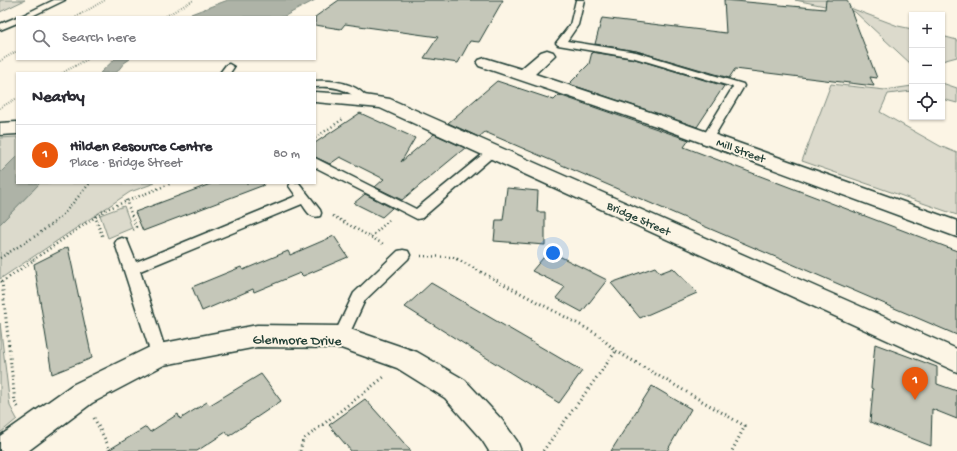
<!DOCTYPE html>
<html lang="en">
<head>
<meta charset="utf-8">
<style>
  :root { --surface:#fff; --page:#f2f2f3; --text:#2b2b33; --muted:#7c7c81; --line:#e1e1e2; --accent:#ea580c }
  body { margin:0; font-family:"Gochi Hand",sans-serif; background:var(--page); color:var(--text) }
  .controls { position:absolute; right:12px; top:12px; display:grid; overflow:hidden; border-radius:0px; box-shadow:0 1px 3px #0004 }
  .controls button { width:36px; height:36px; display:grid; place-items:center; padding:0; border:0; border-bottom:1px solid var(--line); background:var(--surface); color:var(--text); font:20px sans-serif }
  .you { position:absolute; left:553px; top:253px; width:14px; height:14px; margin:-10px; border:3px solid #fff; border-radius:50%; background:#1a73e8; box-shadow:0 0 0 6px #1a73e833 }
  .badge { display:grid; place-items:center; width:26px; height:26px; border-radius:50%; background:var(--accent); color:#fff; font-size:13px; font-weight:700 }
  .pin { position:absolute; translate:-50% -33px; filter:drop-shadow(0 1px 2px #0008) }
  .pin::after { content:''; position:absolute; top:21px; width:14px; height:12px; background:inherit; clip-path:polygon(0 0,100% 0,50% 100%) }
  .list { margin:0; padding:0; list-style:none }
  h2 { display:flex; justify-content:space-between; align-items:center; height:52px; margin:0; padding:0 16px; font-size:17px }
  h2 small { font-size:13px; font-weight:400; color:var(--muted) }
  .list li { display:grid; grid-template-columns:26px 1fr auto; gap:12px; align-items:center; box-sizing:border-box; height:60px; padding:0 16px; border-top:1px solid var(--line) }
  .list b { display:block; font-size:15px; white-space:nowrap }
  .list p { margin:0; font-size:13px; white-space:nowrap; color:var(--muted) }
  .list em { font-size:13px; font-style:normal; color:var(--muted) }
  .icon { flex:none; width:22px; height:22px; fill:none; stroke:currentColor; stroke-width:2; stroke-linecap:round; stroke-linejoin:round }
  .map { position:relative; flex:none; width:957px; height:451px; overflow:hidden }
  .search { position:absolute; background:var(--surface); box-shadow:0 1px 3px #0004; left:16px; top:16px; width:300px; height:44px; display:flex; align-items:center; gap:10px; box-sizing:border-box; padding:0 14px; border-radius:0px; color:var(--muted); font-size:15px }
  .panel { position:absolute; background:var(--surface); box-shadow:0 1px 3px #0004; left:16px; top:72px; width:300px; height:112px; border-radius:0px }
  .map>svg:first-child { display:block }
</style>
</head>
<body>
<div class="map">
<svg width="957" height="451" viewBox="0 0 957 451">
  <rect width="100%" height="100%" fill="#fcf5e5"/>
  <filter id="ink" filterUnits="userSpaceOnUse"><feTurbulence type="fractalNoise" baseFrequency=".025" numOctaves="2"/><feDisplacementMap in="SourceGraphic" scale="8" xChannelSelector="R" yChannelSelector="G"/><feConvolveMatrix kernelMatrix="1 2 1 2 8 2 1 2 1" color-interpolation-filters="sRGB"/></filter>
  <g filter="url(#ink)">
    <g fill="#dcdacc" stroke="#7e8c80">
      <polygon points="0,0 25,0 0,12"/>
      <polygon points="795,0 829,0 898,26 912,29 912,65 855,12"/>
      <polygon points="942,36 957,40 957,57 942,61"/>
      <polygon points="942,83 957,88 957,103 942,99"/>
      <polygon points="831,84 885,90 912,86 912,91 888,94 880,112 940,146 957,153 957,215 802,161"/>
      <polygon points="17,137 17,156 0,173 0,138"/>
      <polygon points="40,183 155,183 130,192 0,279 0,224"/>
      <polygon points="124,206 132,228 108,238 100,215"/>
      <polygon points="0,323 10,406 17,419 0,433"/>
    </g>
    <g fill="#aeb3a7" stroke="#758479">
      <polygon points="228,0 315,0 283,17 183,17"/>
      <polygon points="115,59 130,59 124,63 116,73 100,73"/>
      <polygon points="17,156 17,183 40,183 0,224 0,173"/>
    </g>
    <g fill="#c5c7b9" stroke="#1f3d34">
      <polygon points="339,0 503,0 479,42 470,41 458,63 424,58 438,37 345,24 341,29 315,25 315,17"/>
      <polygon points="724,0 825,9 826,0 847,0 877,78 870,77 874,86 735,69 729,78 636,51 595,44 602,18 726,33"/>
      <polygon points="592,52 635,59 724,86 697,127 569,84 589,64"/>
      <polygon points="497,81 554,100 559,95 689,140 684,147 957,251 957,335 485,132 479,137 448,123"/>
      <polygon points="360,113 415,138 401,162 434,134 465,148 402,200 375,187 384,179 340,157 330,164 315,157 315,143"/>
      <polygon points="213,183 263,183 264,185 143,231 135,212"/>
      <polygon points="507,188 538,191 537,212 545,212 545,245 494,241 496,220 503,220"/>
      <polygon points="365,194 392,208 382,217 354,203"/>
      <polygon points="334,236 348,257 303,276 300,273 254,292 253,289 202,311 192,287 241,267 243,270 288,251 290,255"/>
      <polygon points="68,247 92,358 52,374 34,264"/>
      <polygon points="549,251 607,280 582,312 556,298 565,287 532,271"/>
      <polygon points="655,267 660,273 673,268 697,293 640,318 611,283"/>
      <polygon points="431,283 582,371 559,403 405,307"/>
      <polygon points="875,344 937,367 937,384 957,391 957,419 932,409 931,446 870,422 873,389 871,388"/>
      <polygon points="261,374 281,401 229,436 226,432 197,451 107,451 146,427 150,432 178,414 180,419 207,402 210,405"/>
      <polygon points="652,386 691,409 667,451 611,451"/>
      <polygon points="365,399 382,418 411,451 351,451 329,425"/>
    </g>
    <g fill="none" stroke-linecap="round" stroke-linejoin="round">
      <defs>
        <g id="lane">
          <polygon points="54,0 65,0 30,17 19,17"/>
          <polygon points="576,0 584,0 578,25 567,41 636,52 743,84 744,86 712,140 704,140 702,138 733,87 635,58 558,45 556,43 570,25"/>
          <polygon points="17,17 17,23 0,30 0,24"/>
          <polygon points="229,64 234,67 230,73 220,73 226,65"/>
          <path d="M 315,81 C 335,80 357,83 369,100 L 364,103 C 358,102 355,97 351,94 C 340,87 328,86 315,87 Z"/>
          <polygon points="492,149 496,150 498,152 496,154 422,218 417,219 315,167 315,158 416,209 488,150"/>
          <path d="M 291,183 L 299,183 L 320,210 L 321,213 L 320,216 C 310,219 307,211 302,204 L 140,271 L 167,355 L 165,360 L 159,362 L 153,360 L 115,243 L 117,240 L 122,238 L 127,240 L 136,262 L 296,196 L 289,186 Z"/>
          <polygon points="403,250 408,251 410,255 408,259 365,300 346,341 341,343 336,341 333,337 354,293 398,251"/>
        </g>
        <g id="street">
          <polygon points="547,50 553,52 555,55 535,74 671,119 957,221 957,237 659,127 479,66 477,63 479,60 485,58 521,69 541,52"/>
          <polygon points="315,92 364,95 390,99 957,349 957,372 380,108 315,102"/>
          <polygon points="17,122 17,134 0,135 0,123"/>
          <polygon points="257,325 341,326 417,352 465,380 502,420 517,441 521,451 489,451 482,440 445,398 397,368 341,348 257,347 164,365 92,403 28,451 0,451 0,436 72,385 150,347 159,344"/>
        </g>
      </defs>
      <use href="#lane" stroke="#1f3d34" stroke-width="3"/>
      <use href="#street" stroke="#1f3d34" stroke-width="3"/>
      <g stroke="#1f3d34" stroke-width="2" stroke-dasharray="0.5 2" stroke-linecap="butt">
        <polyline points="76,17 105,0"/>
        <polyline points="164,17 194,0"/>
        <polyline points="0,61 17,51"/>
        <polyline points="62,73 88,59"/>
        <polyline points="0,108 17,98"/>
      </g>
      <g stroke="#1f3d34" stroke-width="2.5" stroke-dasharray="1 3" stroke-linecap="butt">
        <polyline points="315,138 343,119"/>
        <polyline points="126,200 136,227 133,230"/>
        <polyline points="95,216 103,238"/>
        <polyline points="333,216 385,245"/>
        <polyline points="371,237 389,220"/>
        <polyline points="421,256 453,257 459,260"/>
        <polyline points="0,258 37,235 61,217 90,183"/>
        <polyline points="33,260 107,209 172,183"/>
      </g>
      <g stroke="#1f3d34" stroke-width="3" stroke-dasharray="1 3.5" stroke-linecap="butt">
        <polyline points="457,259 597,334 616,351 745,426 732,451"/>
        <polyline points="18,407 15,402 2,282 35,259"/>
        <polyline points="94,418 111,451"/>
        <polyline points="300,451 303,440 384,377"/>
        <polyline points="543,451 616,351"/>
      </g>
      <use href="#lane" fill="#fcf5e5" fill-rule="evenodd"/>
      <use href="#street" fill="#fcf5e5" fill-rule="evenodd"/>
    </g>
  </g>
  <g text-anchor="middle" stroke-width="4" stroke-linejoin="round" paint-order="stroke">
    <g font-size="12" fill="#1f3d34" stroke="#fcf5e5">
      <text transform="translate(741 150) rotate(20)" y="4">Mill Street</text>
      <text transform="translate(639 218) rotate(24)" y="4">Bridge Street</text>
    </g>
    <g font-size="14" fill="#1f3d34" stroke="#fcf5e5">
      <text transform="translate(297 339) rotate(1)" y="5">Glenmore Drive</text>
    </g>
  </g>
</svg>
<div class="controls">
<button>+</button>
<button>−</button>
<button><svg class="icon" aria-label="locate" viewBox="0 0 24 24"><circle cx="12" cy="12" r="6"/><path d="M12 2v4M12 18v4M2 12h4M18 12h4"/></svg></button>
</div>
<div class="you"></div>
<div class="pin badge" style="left:915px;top:400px">1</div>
<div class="search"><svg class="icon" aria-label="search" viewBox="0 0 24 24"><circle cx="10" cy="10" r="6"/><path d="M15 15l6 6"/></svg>Search here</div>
<section class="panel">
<h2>Nearby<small></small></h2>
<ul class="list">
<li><span class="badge">1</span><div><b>Hilden Resource Centre</b><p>Place · Bridge Street</p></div><em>80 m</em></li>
</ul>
</section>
</div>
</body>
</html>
